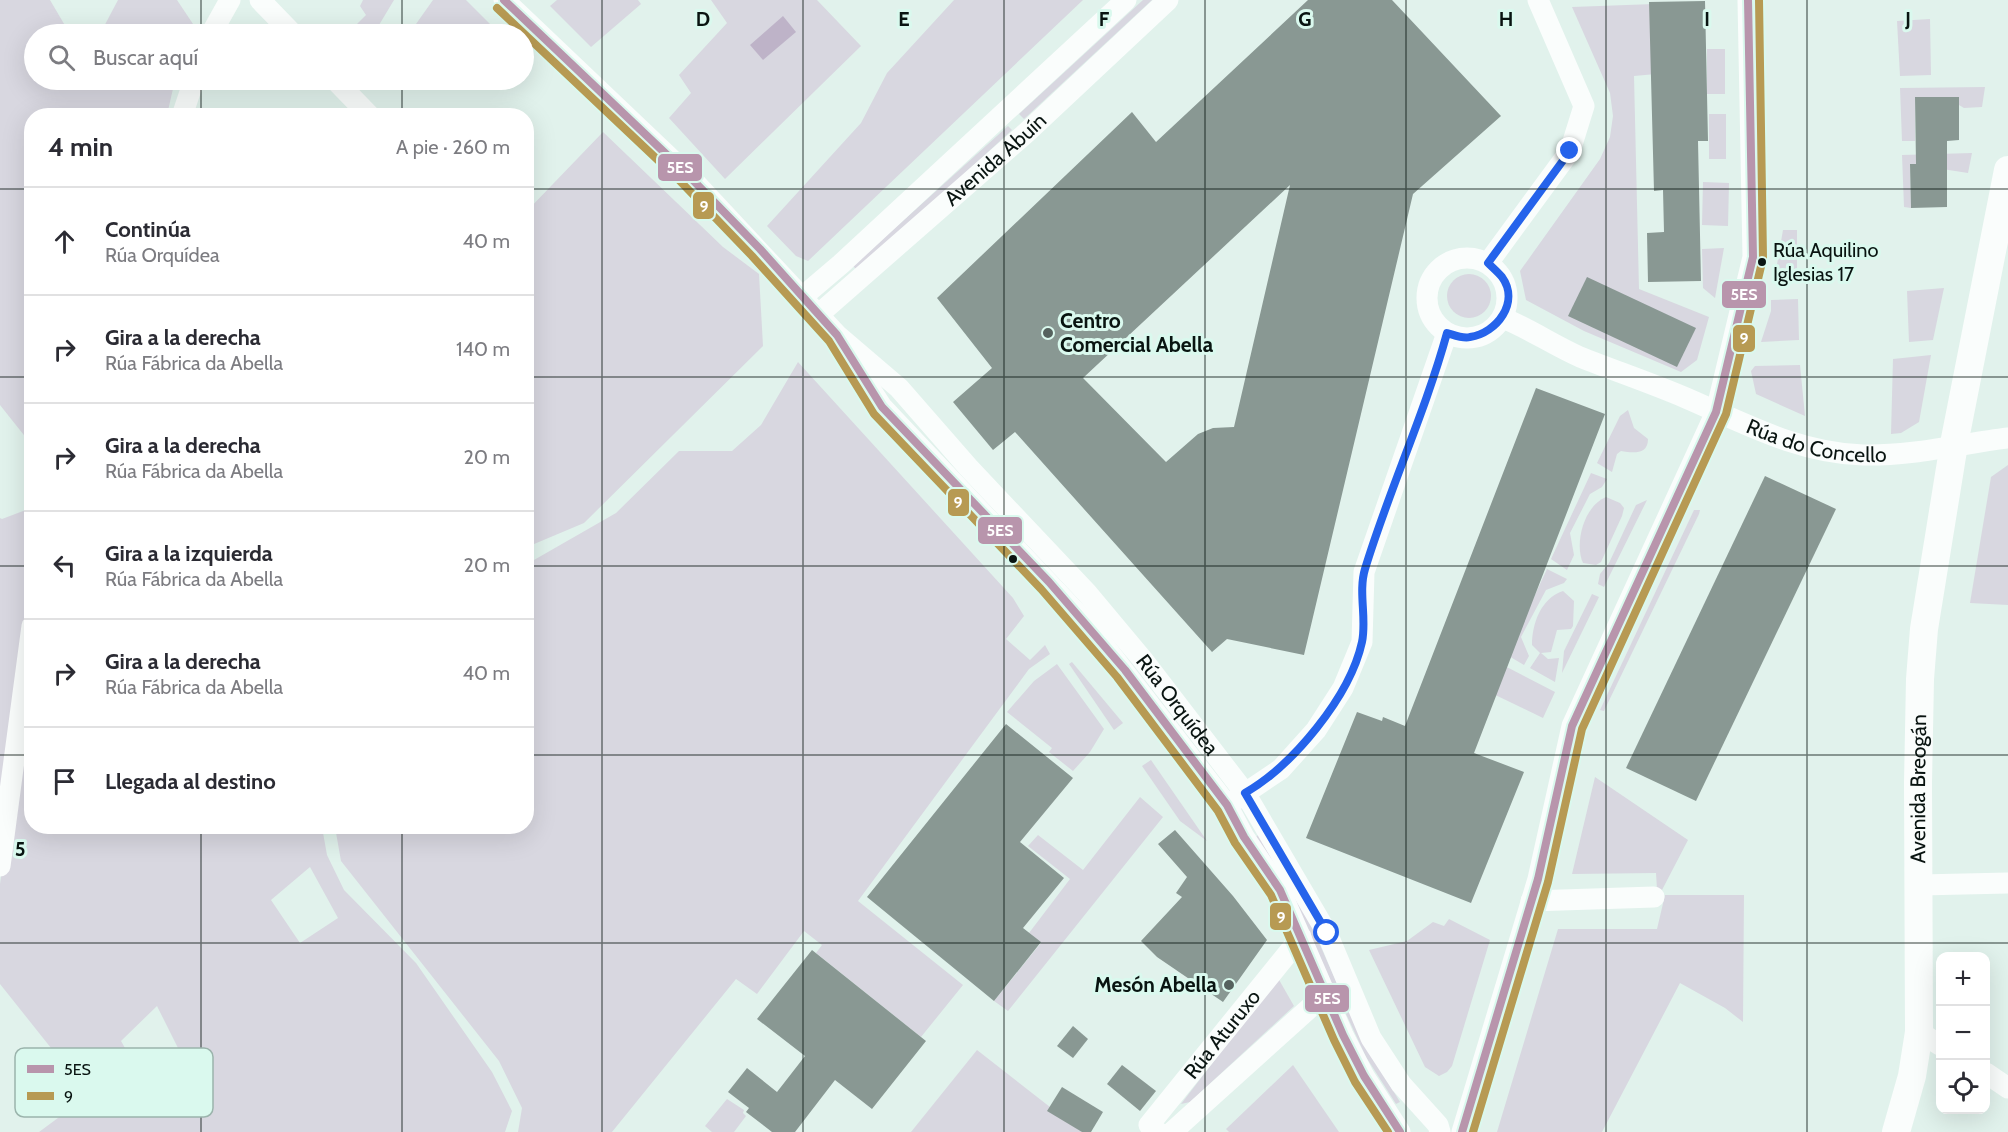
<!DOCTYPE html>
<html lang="es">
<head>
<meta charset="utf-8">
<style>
  :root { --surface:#fff; --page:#f2f2f3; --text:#2b2b33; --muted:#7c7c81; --line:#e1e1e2 }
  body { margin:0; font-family:Cabin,sans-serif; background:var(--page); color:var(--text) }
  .controls { position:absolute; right:18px; bottom:18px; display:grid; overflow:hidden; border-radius:12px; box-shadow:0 6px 24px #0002 }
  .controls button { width:54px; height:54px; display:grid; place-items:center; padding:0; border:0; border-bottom:2px solid var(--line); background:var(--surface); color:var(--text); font:30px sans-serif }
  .stop { position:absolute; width:18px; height:18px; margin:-14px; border:4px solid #2563eb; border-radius:50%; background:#fff }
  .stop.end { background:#2563eb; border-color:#fff; box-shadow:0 2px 6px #0008 }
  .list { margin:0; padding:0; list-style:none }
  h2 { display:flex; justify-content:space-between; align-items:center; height:78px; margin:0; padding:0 24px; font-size:26px }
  h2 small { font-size:20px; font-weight:400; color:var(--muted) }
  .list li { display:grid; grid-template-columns:39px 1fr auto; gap:18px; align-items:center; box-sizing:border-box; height:108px; padding:0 24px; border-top:2px solid var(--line) }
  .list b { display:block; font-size:22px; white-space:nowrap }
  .list p { margin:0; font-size:20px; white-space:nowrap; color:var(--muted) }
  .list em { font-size:20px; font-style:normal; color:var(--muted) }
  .icon { flex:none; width:33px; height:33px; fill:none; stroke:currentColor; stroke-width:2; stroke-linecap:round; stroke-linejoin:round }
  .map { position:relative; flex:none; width:2008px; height:1132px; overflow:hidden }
  .search { position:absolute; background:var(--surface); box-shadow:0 6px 24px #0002; left:24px; top:24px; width:510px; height:66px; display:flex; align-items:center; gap:15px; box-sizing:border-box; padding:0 21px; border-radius:33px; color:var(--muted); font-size:22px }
  .panel { position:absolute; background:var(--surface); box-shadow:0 6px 24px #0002; left:24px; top:108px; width:510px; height:726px; border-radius:24px }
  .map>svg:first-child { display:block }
</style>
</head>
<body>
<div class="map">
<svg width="2008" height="1132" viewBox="0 0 2008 1132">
  <rect width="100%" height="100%" fill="#e1f2ec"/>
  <g fill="#d8d7e0" fill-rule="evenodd">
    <polygon points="0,0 50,0 70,34 34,34 34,80 175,80 167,115 32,116 31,444 0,405"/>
    <polygon points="118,0 177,0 195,27 190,34 100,34"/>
    <polygon points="363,0 394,0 379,25 388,34 347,34 366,15 360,6"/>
    <polygon points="433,0 466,0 490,24 482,34 428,34 416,24"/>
    <polygon points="557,0 638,0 641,4 591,47 550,6"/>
    <polygon points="711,0 817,0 861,46 725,179 669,118 691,93 679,75 727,23"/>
    <polygon points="954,0 1083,0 808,261 796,256 767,226 861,123 887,73"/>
    <polygon points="1143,0 1152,0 1024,119 1019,114"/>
    <polygon points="1654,4 1656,74 1634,76 1639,289 1709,317 1697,360 1681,372 1584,331 1526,300 1520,271 1600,159 1610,137 1613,116 1610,93 1572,7"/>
    <polygon points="1930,19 1931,75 1900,76 1897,21"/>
    <rect x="1707" y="49" width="18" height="45"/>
    <polygon points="1985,87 1982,107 1964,108 1959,105 1958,97 1915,97 1915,141 1902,141 1900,88"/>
    <rect x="1709" y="114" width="17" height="45"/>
    <polygon points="1008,126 1012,130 858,271 853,266"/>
    <polygon points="603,132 723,247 759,274 763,346 584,523 527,547 527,211"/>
    <polygon points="1972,153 1968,173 1910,164 1911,208 1904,207 1902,155"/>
    <polygon points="1703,182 1729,183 1728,226 1702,225"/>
    <polygon points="1783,230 1797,230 1797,275 1775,276"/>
    <polygon points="1724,248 1715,298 1703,288 1702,249"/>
    <circle cx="1469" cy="296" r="22"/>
    <polygon points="1944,288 1933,340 1909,342 1907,291"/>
    <polygon points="1798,299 1799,340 1761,342 1771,311 1771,300"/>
    <polygon points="1931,355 1919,422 1901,433 1891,434 1893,359"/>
    <polygon points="798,362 1013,598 1024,616 1006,639 1030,660 1045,645 1050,654 1029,669 858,901 963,985 921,1037 816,953 822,945 804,931 757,994 736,979 612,1132 518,1132 522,1108 499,1061 341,861 335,827 526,826 527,564 616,513 679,451 732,451 761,425"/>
    <polygon points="1800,365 1805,416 1756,394 1751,371 1755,366"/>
    <path d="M 1628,410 L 1634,428 L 1648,439 C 1648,455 1633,453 1621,451 L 1617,454 L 1612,472 L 1597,463 L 1620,416 Z"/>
    <polygon points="2008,465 2008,605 1970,603 1991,477"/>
    <polygon points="1591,473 1607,479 1602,487 1590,494 1570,533 1574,555 1567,570 1551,559"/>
    <path d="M 1606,497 L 1620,503 L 1624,508 L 1622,516 L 1601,562 L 1596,565 L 1583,563 C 1574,543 1584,506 1606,497 Z"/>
    <polygon points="1647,500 1604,587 1598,584 1600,574 1609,563 1636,505"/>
    <polygon points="31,508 31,572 0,808 0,518 2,519"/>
    <polygon points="1694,510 1700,510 1699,514 1604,711 1600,710"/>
    <polygon points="1547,569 1567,579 1564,583 1546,590 1521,637 1529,656 1524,665 1507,655"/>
    <path d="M 1563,591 L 1574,601 L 1573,626 L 1571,629 L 1557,630 L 1551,652 L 1541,653 L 1548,659 L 1559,658 L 1555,682 L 1530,668 L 1540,653 L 1532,645 C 1532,624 1541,598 1563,591 Z"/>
    <polygon points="1592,594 1599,597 1562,673 1564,651"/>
    <path d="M 31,660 L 32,826 L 322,827 L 327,855 L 344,890 L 416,963 L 492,1072 L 512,1111 L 505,1132 L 39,1132 L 62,1115 L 66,1059 L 51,1048 L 0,984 L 0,884 ZM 310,867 L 338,918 L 300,943 L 271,900 ZM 157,1006 L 195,1082 L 159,1108 L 121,1041 Z"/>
    <polygon points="1072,662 1123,723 1114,730 1069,664"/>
    <polygon points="1057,664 1104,729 1090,752 1073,771 1049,752 1052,748 1007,712 1034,681"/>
    <polygon points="1501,664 1555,692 1543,718 1487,691"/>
    <polygon points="1151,760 1207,841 1180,821 1142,766"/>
    <polygon points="1595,777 1688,840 1662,890 1657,889 1656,873 1572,874"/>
    <polygon points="1140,797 1163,817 1008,1011 994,1001 1041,943 1029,933 1070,879 1028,846 1038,835 1083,870"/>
    <polygon points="1259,834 1313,929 1361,1038 1400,1102 1396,1104 1366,1057 1293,900 1255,838"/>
    <polygon points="1665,895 1744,895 1743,1022 1725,1008 1680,983 1602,1132 1497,1132 1558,929 1657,929"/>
    <polygon points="1449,919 1490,940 1452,1066 1447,1072 1439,1076 1425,1067 1369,950 1407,941 1433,922 1444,926"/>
    <polygon points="1278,978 1294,1006 1190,1102 1181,1104"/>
    <polygon points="977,1050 1082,1132 911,1132"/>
    <polygon points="1293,1065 1339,1132 1229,1132 1226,1129"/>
    <polygon points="727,1099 744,1110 743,1113 746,1116 734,1132 712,1132 705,1126"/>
  </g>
  <polygon fill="#beb3c8" points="783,16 796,32 763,60 750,45"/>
  <g fill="#899893" fill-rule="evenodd">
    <path d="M 1308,0 L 1392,0 L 1501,116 L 1413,194 L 1304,655 L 1227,639 L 1212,652 L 1015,432 L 993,450 L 953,402 L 992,368 L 937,298 L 1132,112 L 1156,142 ZM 1290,185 L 1234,427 L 1213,428 L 1198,434 L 1166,462 L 1083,378 Z"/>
    <polygon points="1705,1 1708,141 1698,141 1701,281 1648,282 1647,233 1664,232 1663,190 1654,191 1649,2"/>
    <polygon points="1915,97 1959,97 1959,140 1947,141 1947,207 1911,208 1910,164 1916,164"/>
    <polygon points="1587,277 1696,328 1677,367 1568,316"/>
    <polygon points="1536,388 1605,414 1474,753 1524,772 1471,903 1306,838 1357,712 1382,721 1383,717 1405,726"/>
    <polygon points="1765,476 1836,509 1696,801 1626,768"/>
    <polygon points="1006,724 1073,778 1020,842 1064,878 1023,928 1041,942 994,1001 867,897"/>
    <polygon points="1175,830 1233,896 1267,940 1223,1002 1157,957 1141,941 1182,897 1176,893 1187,877 1158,844"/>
    <polygon points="812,950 926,1041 872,1109 835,1080 795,1132 772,1132 746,1112 749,1108 728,1092 747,1068 777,1092 805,1056 757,1019"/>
    <polygon points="1073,1026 1088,1039 1073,1058 1057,1046"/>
    <polygon points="1122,1065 1156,1091 1140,1111 1107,1084"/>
    <polygon points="1062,1087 1103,1112 1091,1132 1082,1132 1047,1111"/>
  </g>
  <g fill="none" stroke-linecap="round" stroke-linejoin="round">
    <g stroke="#fafdfc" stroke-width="21">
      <polyline points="260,0 293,34"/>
      <path id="s1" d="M 504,0 L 686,173 L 837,335 L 899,388 L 968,467 L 1087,593 L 1143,660 L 1245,793 L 1327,933 L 1371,1038 L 1401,1084 L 1438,1125 L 1440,1132"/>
      <polyline points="211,34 230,0"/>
      <polyline points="335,80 370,116"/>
      <polyline points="182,116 194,80"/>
      <circle cx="1467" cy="298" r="40"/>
      <polyline points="1488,263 1570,151 1584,106 1538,0"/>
      <polyline points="801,298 841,264 1126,0"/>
      <path id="s2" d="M 818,315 L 1026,133 L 1168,0"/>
      <path id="s3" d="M 1503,318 C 1530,329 1553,345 1580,357 C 1615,371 1651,383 1686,398 C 1744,423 1798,453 1863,455 C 1912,456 1960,444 2008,438"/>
      <polyline points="844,349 882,407 1089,626 1227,805 1244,837 1280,890 1343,1035 1364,1076 1400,1132"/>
      <polyline points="1235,800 1281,769 1316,730 1343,688 1362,642 1364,572 1447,333"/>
      <polyline points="0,866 32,626"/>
      <polyline points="1920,885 2008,883"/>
      <polyline points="1531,901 1654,897"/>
      <polyline points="1919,1032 1940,1045"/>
      <polyline points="1986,1073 2008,1088"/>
      <path id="s4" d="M 1158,1132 L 1149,1125 L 1301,937"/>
      <polyline points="1172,1132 1324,995"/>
      <polyline points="1462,1132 1538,879 1572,726 1716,412 1753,257 1748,0"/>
    </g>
    <path stroke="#fafdfc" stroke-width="28" id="s5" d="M 1896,1132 L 1912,1076 L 1919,1032 L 1918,783 L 1920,679 L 1924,629 L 1954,444 L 2008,170"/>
    <defs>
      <g id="bus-1">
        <polyline points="504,0 686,173 760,249 837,335 882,407 1049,582 1125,670 1227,805 1244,837 1280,890 1343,1035 1364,1076 1400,1132"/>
        <polyline points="1462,1132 1538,879 1572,726 1716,412 1753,257 1748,0"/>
      </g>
      <g id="bus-2">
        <polyline points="497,8 679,180 752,256 829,341 874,414 1041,589 1117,677 1218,811 1235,843 1271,895 1334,1040 1355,1082 1388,1132"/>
        <polyline points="1473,1132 1548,882 1582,729 1726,414 1763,258 1759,0"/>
      </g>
    </defs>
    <use href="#bus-1" stroke="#daf9ee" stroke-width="12"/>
    <use href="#bus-2" stroke="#daf9ee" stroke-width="12"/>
    <use href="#bus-1" stroke="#b895ac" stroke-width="8"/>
    <use href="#bus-2" stroke="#b79a53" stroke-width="8"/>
  </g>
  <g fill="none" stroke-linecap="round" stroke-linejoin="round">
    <path stroke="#2563eb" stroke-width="8" d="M 1327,933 L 1245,793 C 1292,766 1350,697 1362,642 C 1367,619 1358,592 1365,569 C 1389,490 1425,413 1447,333 C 1454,335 1463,339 1470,337 C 1497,333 1520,302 1502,277 C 1498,272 1492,267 1488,263 L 1570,151"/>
  </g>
  <path fill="none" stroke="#091411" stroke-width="1.5" stroke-opacity="0.55" d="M 201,0 L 201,34M 402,0 L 402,34M 602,0 L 602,1132M 803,0 L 803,1132M 1004,0 L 1004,1132M 1205,0 L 1205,1132M 1406,0 L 1406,1132M 1606,0 L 1606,1132M 1807,0 L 1807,1132M 201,80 L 201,116M 402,80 L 402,116M 0,189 L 32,189M 526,189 L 2008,189M 0,377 L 32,377M 526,377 L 2008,377M 0,566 L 32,566M 526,566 L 2008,566M 0,755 L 32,755M 526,755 L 2008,755M 201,826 L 201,1132M 402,826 L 402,1132M 0,943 L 2008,943"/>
  <g fill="#091411" stroke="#daf9ee" stroke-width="2">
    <circle cx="1762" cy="262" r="5"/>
    <circle cx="1013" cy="559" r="5"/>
  </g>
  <g fill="#55625e" stroke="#daf9ee" stroke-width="2">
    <circle cx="1048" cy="333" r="6"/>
    <circle cx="1229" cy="985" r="6"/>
  </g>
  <g text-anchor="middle" stroke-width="6" stroke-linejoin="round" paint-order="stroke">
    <g font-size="20" fill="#091411" stroke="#daf9ee" text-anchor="start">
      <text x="1773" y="257">Rúa Aquilino<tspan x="1773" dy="24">Iglesias 17</tspan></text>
    </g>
    <g font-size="21" fill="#091411" stroke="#daf9ee">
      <text dy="7" stroke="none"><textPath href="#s2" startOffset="236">Avenida Abuín</textPath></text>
      <text dy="7" stroke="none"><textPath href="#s3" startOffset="339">Rúa do Concello</textPath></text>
      <text dy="7" stroke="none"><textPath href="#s1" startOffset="976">Rúa Orquídea</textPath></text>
      <text dy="7" stroke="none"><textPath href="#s5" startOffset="346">Avenida Breogán</textPath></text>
      <text dy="7" stroke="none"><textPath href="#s4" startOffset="128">Rúa Aturuxo</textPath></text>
    </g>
    <g font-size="21" font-weight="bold" fill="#091411" stroke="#daf9ee" text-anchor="start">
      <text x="1060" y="328">Centro<tspan x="1060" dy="24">Comercial Abella</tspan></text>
      <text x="1217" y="992" text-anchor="end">Mesón Abella</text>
    </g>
  </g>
  <rect x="15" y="1048" width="198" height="69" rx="9" fill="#daf9ee" stroke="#9bb4ac" stroke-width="1.5"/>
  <rect x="27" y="1065" width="27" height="8" fill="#b895ac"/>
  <rect x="27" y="1092" width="27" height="8" fill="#b79a53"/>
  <g font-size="16" fill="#091411">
    <text x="64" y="1075">5ES</text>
    <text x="64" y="1102">9</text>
  </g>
  <g font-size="20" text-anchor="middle" font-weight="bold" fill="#091411" stroke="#daf9ee" stroke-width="6" stroke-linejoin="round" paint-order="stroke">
    <text x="703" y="26">D</text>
    <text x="904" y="26">E</text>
    <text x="1104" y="26">F</text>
    <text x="1305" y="26">G</text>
    <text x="1506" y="26">H</text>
    <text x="1707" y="26">I</text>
    <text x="1908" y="26">J</text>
    <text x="20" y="856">5</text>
  </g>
  <g stroke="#daf9ee" stroke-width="2">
    <rect x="657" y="153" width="46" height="29" rx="6" fill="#b895ac"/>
    <rect x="692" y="191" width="23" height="29" rx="6" fill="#b79a53"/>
    <rect x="1721" y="280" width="46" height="29" rx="6" fill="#b895ac"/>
    <rect x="1732" y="324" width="24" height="29" rx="6" fill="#b79a53"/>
    <rect x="947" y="488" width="23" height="29" rx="6" fill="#b79a53"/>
    <rect x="977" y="516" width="46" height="29" rx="6" fill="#b895ac"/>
    <rect x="1269" y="902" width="23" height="29" rx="6" fill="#b79a53"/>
    <rect x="1304" y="984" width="46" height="29" rx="6" fill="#b895ac"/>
  </g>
  <g font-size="16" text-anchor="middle" font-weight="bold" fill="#fff">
    <text x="680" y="173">5ES</text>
    <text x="704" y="212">9</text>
    <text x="1744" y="300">5ES</text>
    <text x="1744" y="344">9</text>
    <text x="958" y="508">9</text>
    <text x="1000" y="536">5ES</text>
    <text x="1281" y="923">9</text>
    <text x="1327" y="1004">5ES</text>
  </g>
</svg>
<div class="controls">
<button>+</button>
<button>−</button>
<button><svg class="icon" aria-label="locate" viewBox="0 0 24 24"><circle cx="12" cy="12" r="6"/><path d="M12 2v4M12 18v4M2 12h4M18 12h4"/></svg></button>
</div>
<div class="stop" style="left:1327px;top:933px"></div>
<div class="stop end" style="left:1570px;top:151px"></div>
<div class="search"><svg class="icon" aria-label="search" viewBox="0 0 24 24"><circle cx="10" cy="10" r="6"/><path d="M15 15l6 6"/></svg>Buscar aquí</div>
<section class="panel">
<h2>4 min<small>A pie · 260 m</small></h2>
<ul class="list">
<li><svg class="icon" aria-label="ahead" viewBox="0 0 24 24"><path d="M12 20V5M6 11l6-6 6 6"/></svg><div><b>Continúa</b><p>Rúa Orquídea</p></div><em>40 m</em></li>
<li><svg class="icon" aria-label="right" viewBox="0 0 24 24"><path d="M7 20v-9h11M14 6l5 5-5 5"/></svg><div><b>Gira a la derecha</b><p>Rúa Fábrica da Abella</p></div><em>140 m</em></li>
<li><svg class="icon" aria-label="right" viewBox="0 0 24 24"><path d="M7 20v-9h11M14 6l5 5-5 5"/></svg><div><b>Gira a la derecha</b><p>Rúa Fábrica da Abella</p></div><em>20 m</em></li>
<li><svg class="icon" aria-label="left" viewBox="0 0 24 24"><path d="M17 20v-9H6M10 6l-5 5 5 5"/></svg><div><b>Gira a la izquierda</b><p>Rúa Fábrica da Abella</p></div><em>20 m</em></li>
<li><svg class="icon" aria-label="right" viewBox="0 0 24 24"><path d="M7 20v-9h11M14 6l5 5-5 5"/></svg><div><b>Gira a la derecha</b><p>Rúa Fábrica da Abella</p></div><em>40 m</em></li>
<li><svg class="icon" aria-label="arrive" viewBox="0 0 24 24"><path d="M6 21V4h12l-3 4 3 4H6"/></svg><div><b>Llegada al destino</b></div></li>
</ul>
</section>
</div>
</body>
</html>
